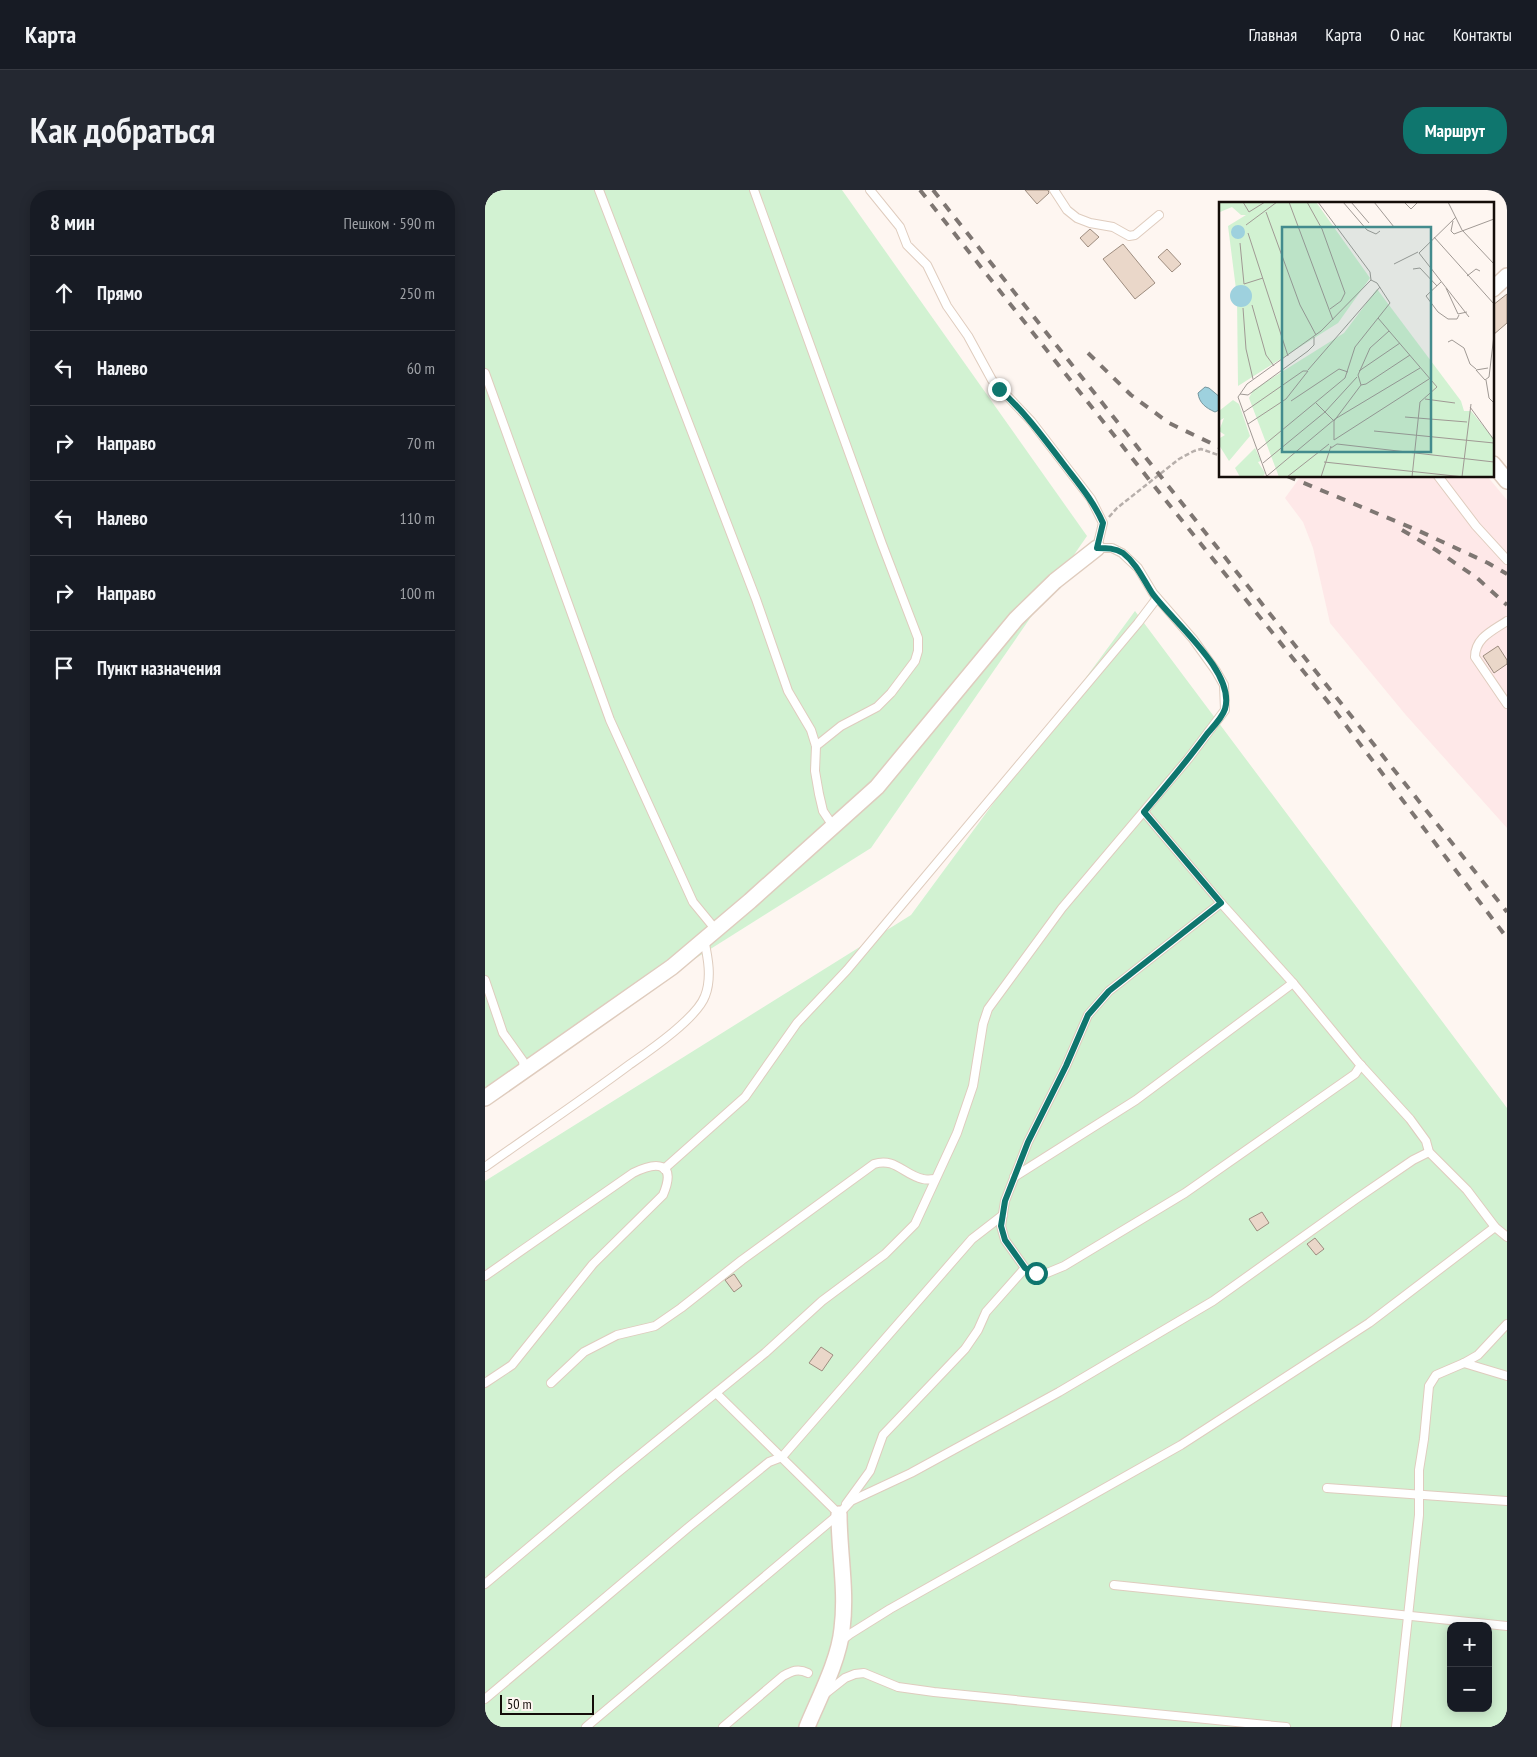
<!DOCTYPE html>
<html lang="ru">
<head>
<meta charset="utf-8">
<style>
  :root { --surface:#171b24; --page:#242831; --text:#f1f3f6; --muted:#9ea1a6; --line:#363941; --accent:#0f766e }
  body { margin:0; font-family:"PT Sans Narrow",sans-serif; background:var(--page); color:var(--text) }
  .controls { position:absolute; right:15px; bottom:15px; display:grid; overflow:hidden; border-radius:10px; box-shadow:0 2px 12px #0003 }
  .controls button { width:45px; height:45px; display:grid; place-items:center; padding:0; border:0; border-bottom:1px solid var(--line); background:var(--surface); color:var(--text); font:25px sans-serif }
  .scale { position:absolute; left:15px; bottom:12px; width:94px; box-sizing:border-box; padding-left:5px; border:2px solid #140d09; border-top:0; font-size:14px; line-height:18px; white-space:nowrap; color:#140d09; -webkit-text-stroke:4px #fef6f1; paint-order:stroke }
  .stop { position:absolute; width:15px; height:15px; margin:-11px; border:4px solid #0f766e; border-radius:50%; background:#fff }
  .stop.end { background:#0f766e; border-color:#fff; box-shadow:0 1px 5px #0008 }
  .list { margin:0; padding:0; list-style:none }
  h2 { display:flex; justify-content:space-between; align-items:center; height:65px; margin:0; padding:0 20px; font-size:21px }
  h2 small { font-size:16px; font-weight:400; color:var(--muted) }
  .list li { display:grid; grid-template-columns:32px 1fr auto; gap:15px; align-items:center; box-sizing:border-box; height:75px; padding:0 20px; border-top:1px solid var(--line) }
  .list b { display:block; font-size:19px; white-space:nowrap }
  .list em { font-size:16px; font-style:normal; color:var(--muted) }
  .icon { flex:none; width:28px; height:28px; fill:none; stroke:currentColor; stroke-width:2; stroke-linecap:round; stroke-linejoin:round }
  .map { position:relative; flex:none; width:1022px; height:1537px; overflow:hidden; border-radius:20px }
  header { display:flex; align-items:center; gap:30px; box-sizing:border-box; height:70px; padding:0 25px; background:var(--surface); border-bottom:1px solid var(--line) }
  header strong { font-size:24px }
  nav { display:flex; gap:28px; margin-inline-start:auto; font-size:18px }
  .intro { display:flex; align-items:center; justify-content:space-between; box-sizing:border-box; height:120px; padding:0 30px }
  h1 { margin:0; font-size:35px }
  .button { padding:12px 22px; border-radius:20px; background:var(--accent); color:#fff; font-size:18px; font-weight:700 }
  main { display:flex; gap:30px; padding:0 30px }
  aside { flex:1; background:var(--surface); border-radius:20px; box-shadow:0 2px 12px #0003 }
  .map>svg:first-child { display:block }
</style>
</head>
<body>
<header>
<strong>Карта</strong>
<nav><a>Главная</a><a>Карта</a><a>О нас</a><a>Контакты</a></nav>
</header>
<div class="intro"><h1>Как добраться</h1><a class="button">Маршрут</a></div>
<main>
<aside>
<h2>8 мин<small>Пешком · 590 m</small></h2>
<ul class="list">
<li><svg class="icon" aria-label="ahead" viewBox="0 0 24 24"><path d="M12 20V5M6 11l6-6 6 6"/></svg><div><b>Прямо</b></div><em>250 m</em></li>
<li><svg class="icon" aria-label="left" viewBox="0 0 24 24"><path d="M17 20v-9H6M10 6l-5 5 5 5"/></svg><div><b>Налево</b></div><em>60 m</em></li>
<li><svg class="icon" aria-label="right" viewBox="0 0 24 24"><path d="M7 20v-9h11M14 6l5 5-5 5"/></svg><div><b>Направо</b></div><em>70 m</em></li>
<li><svg class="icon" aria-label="left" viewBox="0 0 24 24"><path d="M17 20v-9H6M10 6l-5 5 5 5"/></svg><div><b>Налево</b></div><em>110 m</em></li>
<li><svg class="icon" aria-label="right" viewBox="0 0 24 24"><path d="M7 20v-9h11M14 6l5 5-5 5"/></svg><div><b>Направо</b></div><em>100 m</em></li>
<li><svg class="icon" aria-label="arrive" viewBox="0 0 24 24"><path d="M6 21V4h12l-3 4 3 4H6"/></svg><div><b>Пункт назначения</b></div></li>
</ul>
</aside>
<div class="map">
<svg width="1022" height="1537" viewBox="0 0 1022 1537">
  <rect width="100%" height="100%" fill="#fef6f1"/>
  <polygon fill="#fee8e8" points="816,286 1002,286 1022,310 1022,638 920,524 845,433 828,358 818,332 800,308"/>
  <g fill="#d2f2d2" fill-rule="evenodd">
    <polygon points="0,0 357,0 602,346 386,658 0,901"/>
    <path d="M 650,421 L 1022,918 L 1022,1537 L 0,1537 L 0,991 L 426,725 ZM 966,1436 L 1003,1436 L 1003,1518 L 966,1518 Z"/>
  </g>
  <path fill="#9ed1de" stroke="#75969e" d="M 720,197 L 724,198 L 736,208 L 736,219 L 730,222 C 721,218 714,213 713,203 Z"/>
  <g fill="#ead7c9" stroke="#9d8c7f">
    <polygon points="540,0 563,0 564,3 552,14"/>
    <polygon points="605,39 614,47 603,57 595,48"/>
    <polygon points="638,54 670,93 650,109 618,69"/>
    <polygon points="682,59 696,74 687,82 673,67"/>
    <polygon points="1022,104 1022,133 1008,145 1008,115"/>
    <polygon points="1013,456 1022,470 1022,474 1009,483 998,466"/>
    <polygon points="777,1022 784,1033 772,1041 764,1029"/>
    <polygon points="830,1048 839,1059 831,1065 822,1054"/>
    <polygon points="249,1084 257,1096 249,1102 240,1090"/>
    <polygon points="336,1157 348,1165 337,1181 324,1173"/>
  </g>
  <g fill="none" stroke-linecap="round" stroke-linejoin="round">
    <defs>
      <g id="lane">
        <polyline points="114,0 271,409 303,501 326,540 331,556 330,581 334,604 338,621 348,636"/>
        <polyline points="269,0 397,354 433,448 433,461 430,471 406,503 392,517 356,536 331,556"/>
        <polyline points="569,0 582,20 592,28 605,33 628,37 644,46 650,45 674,25"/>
        <polyline points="0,183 125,530 208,712 231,740"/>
        <polyline points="953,286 991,336 1022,370"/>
        <path d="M 1022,431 C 1007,441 990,448 990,467 L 1022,514"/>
        <polyline points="659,622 736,713 808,793 873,872 925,929 941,951 944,962 982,1000 1010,1037 1022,1047"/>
        <polyline points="736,713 624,801 603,825 581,876 543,952 520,1011 516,1036 520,1050 540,1078 551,1083 562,1083 579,1076 700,1003 870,884 876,875"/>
        <polyline points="0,790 18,843 38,871 39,879"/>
        <path d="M 0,977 C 48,943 97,910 144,875 C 164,861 212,828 220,806 C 227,788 223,768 219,749"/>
        <polyline points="179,979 260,907 312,833 362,780 653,433 672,408"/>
        <polyline points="529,987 651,910 808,793"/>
        <path d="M 0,1086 L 148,983 C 172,971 192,972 178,1005 L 108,1074 L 27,1175 L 0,1193"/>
        <polyline points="979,1173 1022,1186"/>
        <path d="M 66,1193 L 99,1162 L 132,1145 L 170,1136 L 196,1118 L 257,1070 L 389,974 C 410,967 419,985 438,989 C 442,990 446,989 450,989"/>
        <polyline points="231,1203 354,1324"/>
        <polyline points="842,1298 1022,1311"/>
        <polyline points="361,1314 385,1281 398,1245 480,1159 493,1140 501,1122 540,1078"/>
        <polyline points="0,1394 131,1284 280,1163 337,1111 400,1064 430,1034 472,943 488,896 498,834 503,819 577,718 703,569 740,520 739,495 731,481 708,449 668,403 653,378 637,363 627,358 612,358 618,333 606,309 546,231 507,190 483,146 462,116 442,75 422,55 415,37 385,0"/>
        <polyline points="629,1395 1022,1436"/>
        <polyline points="356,1451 365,1444 405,1419 696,1255 884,1133 1010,1037"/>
        <polyline points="341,1503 360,1488 370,1484 379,1483 413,1497 449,1502 801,1537"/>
        <polyline points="0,1509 205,1336 284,1272 297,1267 487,1049 518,1025"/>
        <polyline points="101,1537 354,1324 366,1311 426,1283 574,1202 728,1111 871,1009 928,970 944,962"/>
        <path d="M 238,1537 L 298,1486 C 307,1481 313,1478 323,1483"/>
        <polyline points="911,1537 934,1325 934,1280 939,1249 944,1196 951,1185 979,1173 993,1165 1022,1134"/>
      </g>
      <g id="street">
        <polyline points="1008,99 1022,86"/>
        <polyline points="1008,274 1022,291"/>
        <polyline points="0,908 187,777 265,711 392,597 531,429 570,391 612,358"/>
        <path d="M 322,1537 C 334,1508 354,1470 357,1439 C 362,1401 354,1362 354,1324"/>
      </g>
    </defs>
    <use href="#lane" stroke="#dfccbe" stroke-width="10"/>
    <use href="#street" stroke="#dfccbe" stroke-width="18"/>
    <polyline stroke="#b7afab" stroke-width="2.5" stroke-dasharray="5 2.5" stroke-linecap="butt" points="624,327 632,318 694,269 709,261 716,259 736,266"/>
    <use href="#lane" stroke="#fff" stroke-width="8"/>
    <use href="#street" stroke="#fff" stroke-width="15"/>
    <g stroke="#7e7672" stroke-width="4" stroke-dasharray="9 9" stroke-linecap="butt">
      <polyline points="435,0 666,292 844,513 1022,748"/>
      <polyline points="448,0 1022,722"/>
      <polyline points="603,163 646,205 684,233 736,258"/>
      <polyline points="802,286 932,340 1003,373 1022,384"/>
      <polyline points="917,340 951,360 992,388 1022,415"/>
    </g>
  </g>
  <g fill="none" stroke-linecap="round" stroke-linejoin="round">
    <path stroke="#0f766e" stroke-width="6" d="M 514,199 C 539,221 557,246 577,272 C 592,292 608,310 618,333 L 612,358 C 622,358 630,358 638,363 C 652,374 658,389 667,403 C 687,431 751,482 740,519 C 737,528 728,537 722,544 C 702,571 681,596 659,622 L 736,713 L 624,801 L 603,825 L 581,876 L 543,952 L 520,1011 L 516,1036 L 520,1050 L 540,1078 L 551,1083"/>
  </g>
  <g transform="translate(734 12)">
    <rect width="275" height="275" fill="#fef6f1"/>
    <path d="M 0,0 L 97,0 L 151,76 L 119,121 L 19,184 L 18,95 L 9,24 L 27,13 L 22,13 L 13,5 L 1,10 ZM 158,87 L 242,199 L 245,209 L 252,209 L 275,237 L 275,275 L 60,275 L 30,196 L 34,188 L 125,131 ZM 14,198 L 20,202 L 31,234 L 10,259 L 0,243 L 1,236 L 6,233 L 0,229 L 5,216 L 0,219 L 0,209 ZM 36,246 L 42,259 L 39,260 L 46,271 L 44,275 L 21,275 L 16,266 Z" fill="#d2f2d2"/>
    <path d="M12 30a7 7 0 1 1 14 0a7 7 0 1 1-14 0ZM11 94a11 11 0 1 1 22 0a11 11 0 1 1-22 0Z" fill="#9ed1de"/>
    <path fill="none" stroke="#a09994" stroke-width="1" d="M 24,0 L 30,10 L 46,0M 70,0 L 114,118M 88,0 L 103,27 L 126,91 L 122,99 L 111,107M 99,0 L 151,70 L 152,78M 124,0 L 148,28 L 157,32 L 161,29M 132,0 L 150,21M 155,0 L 175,25M 185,0 L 192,7 L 199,0M 229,0 L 243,28 L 275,62M 47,10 L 81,103 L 97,133M 237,15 L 200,51 L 250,115M 234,19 L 232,29 L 235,32 L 275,17M 27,23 L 58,0M 29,31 L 69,154M 215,35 L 275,102M 21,41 L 25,82 L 44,76M 175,62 L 199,50M 194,67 L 201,66 L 218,84M 248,74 L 257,67 L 261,69M 222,80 L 207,94 L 219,110 L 229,117 L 238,117 L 240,113M 227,86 L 239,112 L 248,110M 33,103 L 47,153 L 55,164M 24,106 L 27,147 L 34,177M 159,116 L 218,185 L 201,200 L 193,275M 170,129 L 151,146 L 139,173 L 142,183 L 147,182 L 191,153M 229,140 L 233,138 L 245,146 L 251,162 L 257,167M 269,166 L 257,168 L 266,178 L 270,175 L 275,133M 89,168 L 161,85M 140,169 L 181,141M 267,178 L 270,196 L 275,201M 21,192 L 29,193 L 89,149 L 95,143 L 95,135M 206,197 L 236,201M 72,199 L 120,167 L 129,170M 97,201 L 115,219M 251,205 L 275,238M 25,210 L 84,169 L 89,169 L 67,197 L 29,222M 186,215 L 248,220M 155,229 L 275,241M 115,238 L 210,177M 115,238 L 115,219 L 142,183M 112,246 L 118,242 L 275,260M 39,248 L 126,176 L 136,145 L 171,101 L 158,81 L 152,78M 105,260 L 245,275M 44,261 L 106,210 L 138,175M 48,274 L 116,217 L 201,166M 48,275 L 19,195 L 28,182 L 102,129 L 152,78M 68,275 L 110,242M 102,275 L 112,244M 243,275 L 252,202"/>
    <path fill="#438b8d" fill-opacity="0.15" stroke="#438b8d" stroke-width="2.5" d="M 63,25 L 212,25 L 212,250 L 63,250 Z"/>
    <rect width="275" height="275" fill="none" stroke="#140d09" stroke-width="2.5"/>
  </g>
</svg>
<div class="controls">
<button>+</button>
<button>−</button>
</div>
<div class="scale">50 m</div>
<div class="stop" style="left:551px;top:1083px"></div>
<div class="stop end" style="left:514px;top:199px"></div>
</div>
</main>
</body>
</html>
